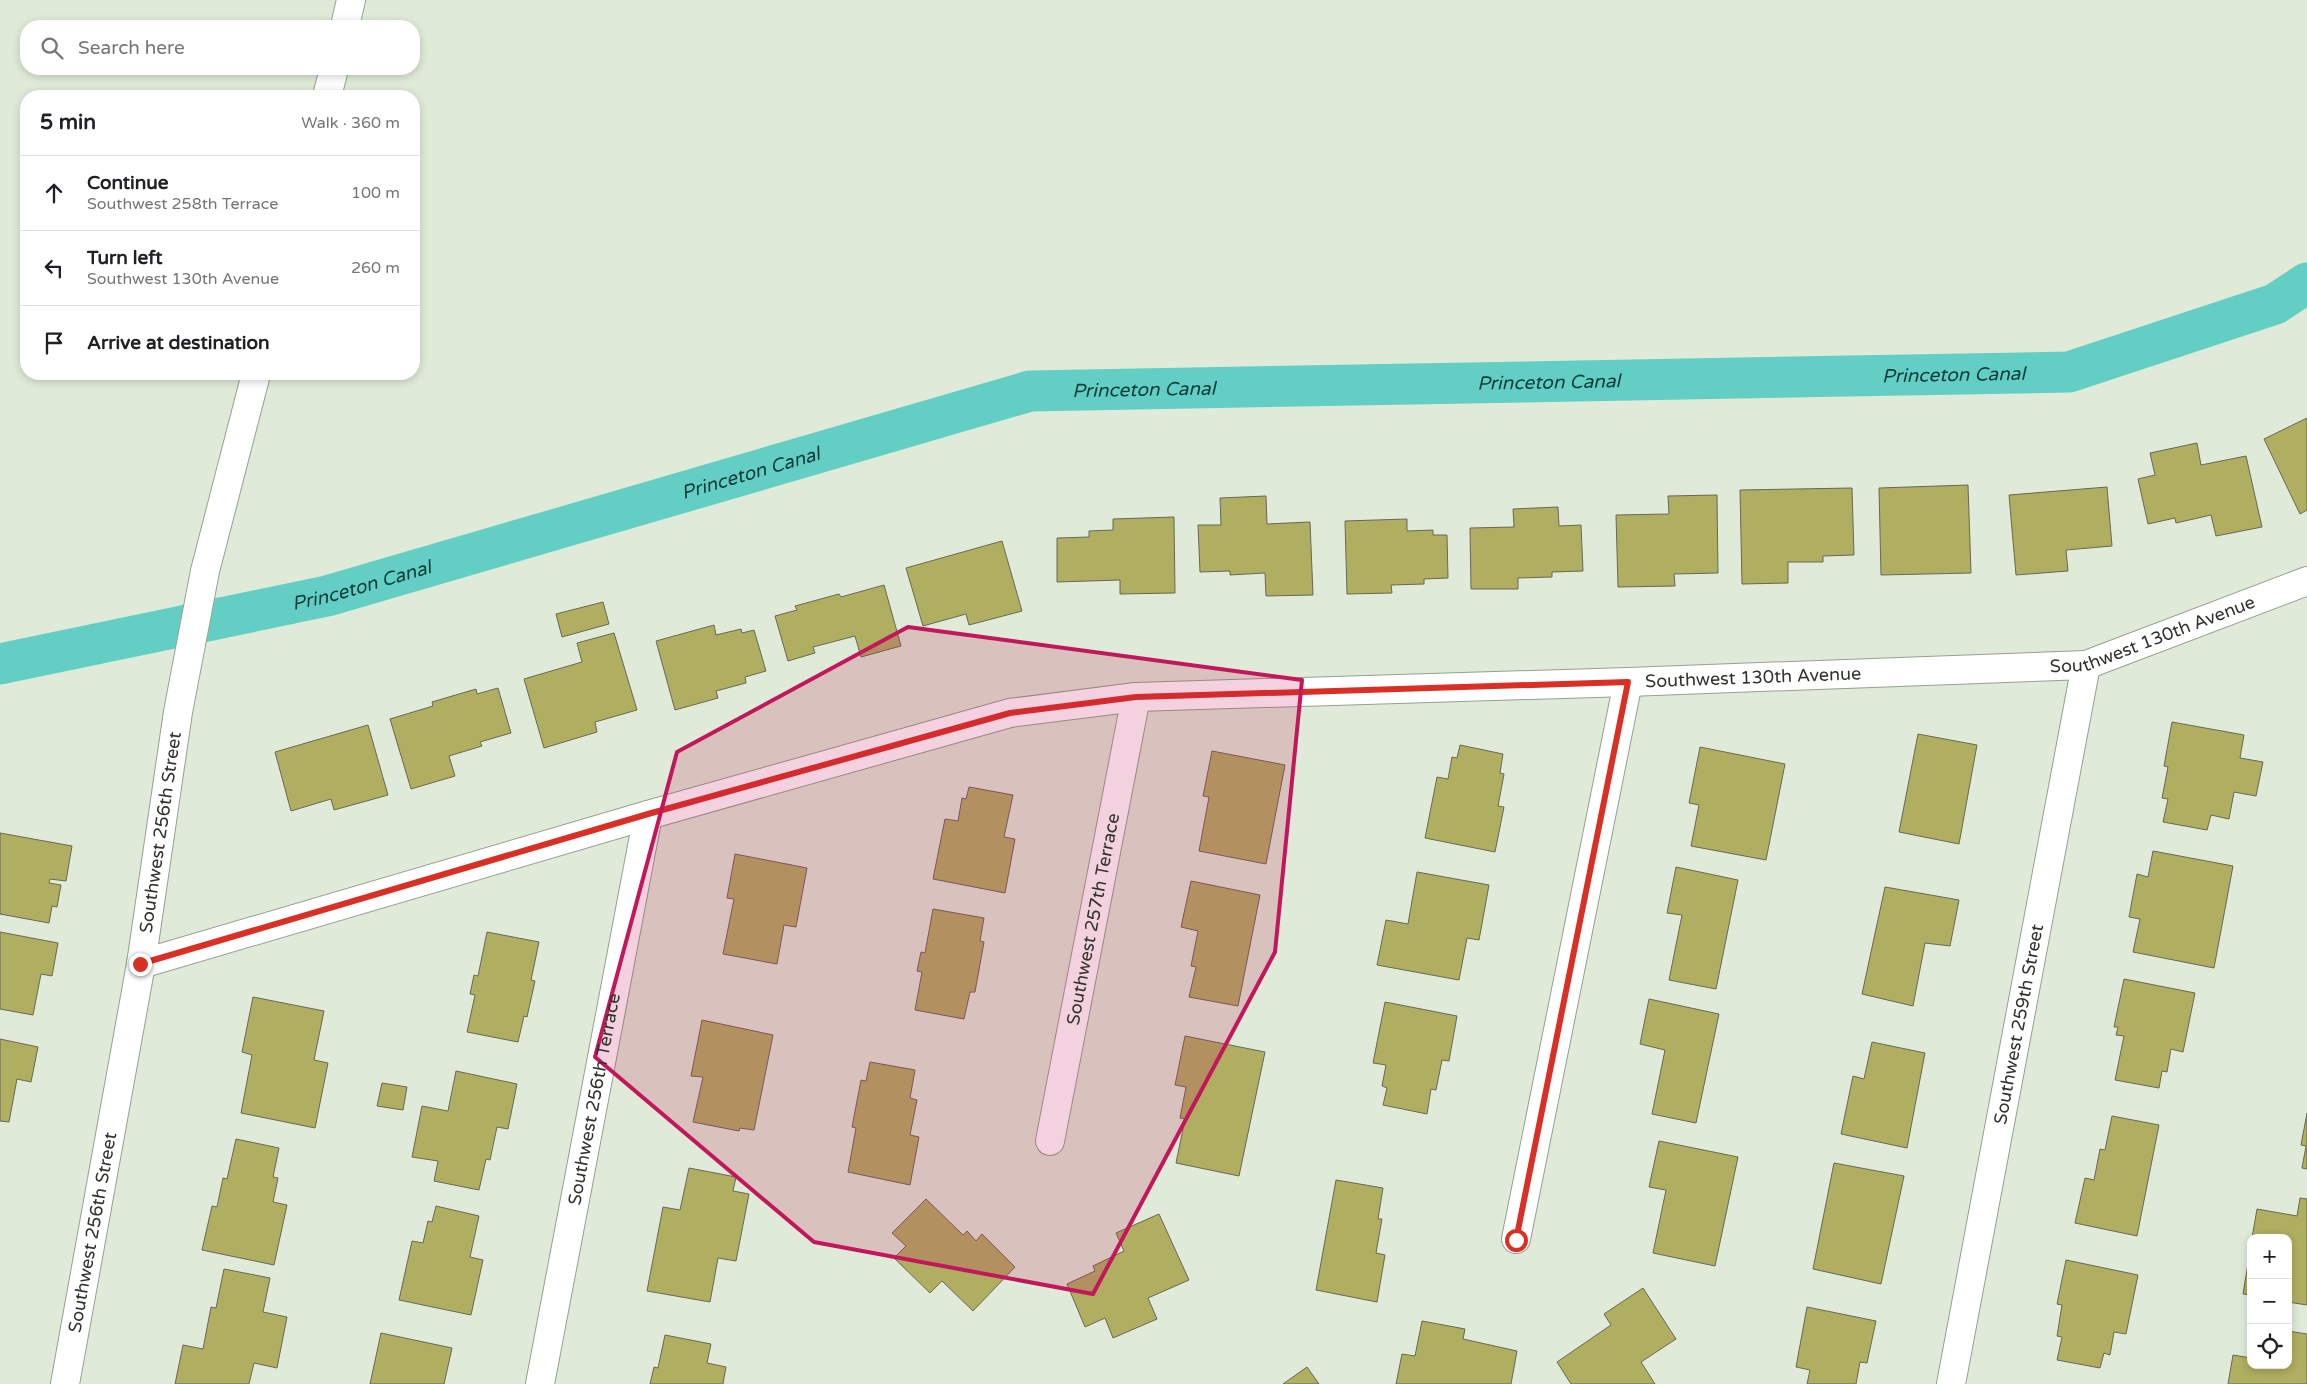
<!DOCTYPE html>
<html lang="en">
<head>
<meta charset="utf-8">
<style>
  :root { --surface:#fff; --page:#f6f6f6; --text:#202124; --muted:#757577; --line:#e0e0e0 }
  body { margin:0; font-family:"Varela Round",sans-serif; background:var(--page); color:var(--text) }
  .controls { position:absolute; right:15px; bottom:15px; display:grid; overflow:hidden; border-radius:10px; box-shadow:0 2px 8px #0003 }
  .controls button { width:45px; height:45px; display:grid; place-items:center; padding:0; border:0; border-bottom:1px solid var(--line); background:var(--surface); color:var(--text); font:25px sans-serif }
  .stop { position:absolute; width:15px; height:15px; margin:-11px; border:4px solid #d93025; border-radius:50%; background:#fff }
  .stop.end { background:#d93025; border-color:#fff; box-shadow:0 1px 5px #0008 }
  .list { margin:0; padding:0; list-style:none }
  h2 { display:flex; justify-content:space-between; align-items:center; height:65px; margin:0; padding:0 20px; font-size:21px }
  h2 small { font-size:16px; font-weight:400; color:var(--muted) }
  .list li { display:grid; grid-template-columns:32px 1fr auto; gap:15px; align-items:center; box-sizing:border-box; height:75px; padding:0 20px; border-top:1px solid var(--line) }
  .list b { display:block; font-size:19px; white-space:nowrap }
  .list p { margin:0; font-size:16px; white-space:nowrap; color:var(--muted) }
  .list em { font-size:16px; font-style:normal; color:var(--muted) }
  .icon { flex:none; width:28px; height:28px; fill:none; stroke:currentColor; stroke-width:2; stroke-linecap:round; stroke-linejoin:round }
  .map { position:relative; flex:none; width:2307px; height:1384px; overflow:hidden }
  .search { position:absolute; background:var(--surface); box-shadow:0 2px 8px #0003; left:20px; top:20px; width:400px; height:55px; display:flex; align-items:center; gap:12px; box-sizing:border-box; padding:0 18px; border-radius:20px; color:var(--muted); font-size:19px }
  .panel { position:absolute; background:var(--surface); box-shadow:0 2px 8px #0003; left:20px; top:90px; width:400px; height:290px; border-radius:20px }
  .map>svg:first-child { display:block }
</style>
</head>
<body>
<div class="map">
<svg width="2307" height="1384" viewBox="0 0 2307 1384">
  <rect width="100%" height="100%" fill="#dfebd8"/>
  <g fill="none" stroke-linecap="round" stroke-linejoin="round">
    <path stroke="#63cec3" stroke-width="41" id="s1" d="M 0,664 L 327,596 L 1030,391 L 2069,372 L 2275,304 L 2307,283"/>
  </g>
  <g fill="#afae61" stroke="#686855">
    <polygon points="2307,418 2307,510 2300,514 2264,439"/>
    <polygon points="2197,443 2201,465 2246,456 2262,527 2216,536 2211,515 2176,523 2175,518 2148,524 2138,479 2155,475 2150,453"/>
    <polygon points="1968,485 1971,573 1881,575 1879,488"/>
    <polygon points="2107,487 2112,546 2066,550 2068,571 2016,575 2009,495"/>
    <polygon points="1852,488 1854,555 1823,556 1823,562 1788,562 1788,583 1742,584 1740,490"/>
    <polygon points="1717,495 1718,573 1674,574 1675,586 1618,587 1616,515 1669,514 1668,496"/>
    <polygon points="1266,496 1267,524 1310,522 1313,595 1266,596 1265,573 1230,575 1230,571 1200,572 1198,525 1221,525 1220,498"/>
    <polygon points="1558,507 1559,526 1581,525 1583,571 1552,572 1552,577 1518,578 1518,589 1471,589 1470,528 1514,527 1513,509"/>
    <polygon points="1174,517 1175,593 1120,594 1120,580 1057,582 1057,538 1089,537 1089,531 1113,530 1113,519"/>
    <polygon points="1407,519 1407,531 1433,530 1433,535 1447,535 1448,578 1424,579 1424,584 1391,585 1392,593 1347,594 1345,521"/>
    <polygon points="1002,541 1022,611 969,625 966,614 923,626 906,568"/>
    <polygon points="884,585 901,646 861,657 855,636 813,647 815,653 788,661 775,616 797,610 795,606 839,594 841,597"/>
    <polygon points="603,602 609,624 562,637 556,614"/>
    <polygon points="714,625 716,635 741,629 742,633 754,630 766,671 745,677 746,683 716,691 718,698 675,710 656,641"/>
    <polygon points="614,633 637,710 595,722 597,732 544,748 524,679 582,662 577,643"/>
    <polygon points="498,688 511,733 480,742 482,746 449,756 455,776 411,789 390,719 433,706 432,702 476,689 477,694"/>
    <polygon points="2172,722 2244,735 2240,758 2263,762 2256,796 2234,792 2229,819 2211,815 2207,830 2163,822 2168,799 2162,798 2168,767 2164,766"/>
    <polygon points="368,725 388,795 334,810 331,799 291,811 275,752"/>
    <polygon points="1918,734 1977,745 1959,844 1899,832"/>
    <polygon points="1460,745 1503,754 1500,773 1504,774 1498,806 1504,807 1495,852 1425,838 1437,777 1448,779 1452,757 1457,758"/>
    <polygon points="1700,747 1785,764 1766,860 1691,846 1699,805 1689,803"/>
    <polygon points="1212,751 1285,765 1266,864 1199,851 1209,797 1203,796"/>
    <polygon points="969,787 1013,795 1004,837 1015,839 1005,893 933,879 945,819 958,821 962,798 966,799"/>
    <polygon points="0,833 72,846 66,881 50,879 49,883 61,885 57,907 52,906 49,923 0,914"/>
    <polygon points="2153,851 2233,866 2214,968 2133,952 2140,919 2129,917 2137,874 2148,877"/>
    <polygon points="735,854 807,868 796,927 784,925 777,964 723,954 734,899 727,898"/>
    <polygon points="1676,867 1738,880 1716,989 1669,980 1682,915 1667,913"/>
    <polygon points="1417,872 1489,885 1479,940 1467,938 1459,980 1377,965 1386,920 1408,924"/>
    <polygon points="1191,881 1260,895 1238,1006 1189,997 1196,967 1191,966 1198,931 1181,927"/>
    <polygon points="1885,887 1959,900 1950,946 1925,943 1913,1006 1862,994"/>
    <polygon points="933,909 984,918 980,941 984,942 975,992 970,992 964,1019 915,1010 922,972 917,971 921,952 925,953"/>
    <polygon points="0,932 58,943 52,976 41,974 33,1015 0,1009"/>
    <polygon points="487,932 539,942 531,980 535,981 527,1017 524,1016 518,1042 467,1032 475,995 470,994 474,975 478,976"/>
    <polygon points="2124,979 2195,993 2183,1052 2171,1049 2167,1072 2162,1071 2159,1088 2115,1080 2124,1036 2116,1035 2118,1027 2114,1027"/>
    <polygon points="253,997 324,1011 314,1060 328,1063 315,1128 241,1113 252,1055 242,1052"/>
    <polygon points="1649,999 1719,1014 1696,1123 1652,1114 1665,1050 1640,1044"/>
    <polygon points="1385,1002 1457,1016 1449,1061 1442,1060 1436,1090 1431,1089 1427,1114 1383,1105 1387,1088 1382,1086 1386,1065 1373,1063"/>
    <polygon points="702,1020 773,1035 754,1130 740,1128 739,1131 693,1122 703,1077 691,1076"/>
    <polygon points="1185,1036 1265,1052 1239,1176 1176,1163 1185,1119 1180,1118 1186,1087 1175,1085"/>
    <polygon points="0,1039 38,1047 31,1082 17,1079 9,1122 0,1121"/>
    <polygon points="1872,1042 1925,1053 1907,1148 1841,1134 1853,1076 1864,1079"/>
    <polygon points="870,1062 915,1070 910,1098 917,1100 910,1135 919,1137 910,1185 848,1172 856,1128 852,1127 861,1080 866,1081"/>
    <polygon points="456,1071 517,1084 508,1129 497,1127 490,1160 486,1159 479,1190 434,1181 438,1161 412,1157 422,1106 448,1111"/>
    <polygon points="382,1083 407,1087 403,1110 377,1106"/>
    <polygon points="2307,1113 2307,1169 2302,1168 2306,1146 2301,1145"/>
    <polygon points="2112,1116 2159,1125 2137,1236 2075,1223 2085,1178 2094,1180 2100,1149 2105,1150"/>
    <polygon points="236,1139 279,1148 273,1177 278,1178 273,1202 287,1205 274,1265 202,1250 212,1206 217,1207 223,1178 227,1179"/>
    <polygon points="1659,1141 1738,1157 1715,1266 1653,1253 1666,1190 1649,1187"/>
    <polygon points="1834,1163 1904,1176 1881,1284 1813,1269"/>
    <polygon points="689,1168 736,1177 733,1191 749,1194 736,1261 718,1258 710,1302 647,1291 663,1207 680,1210"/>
    <polygon points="1336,1180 1383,1188 1378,1219 1382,1219 1376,1253 1385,1255 1377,1302 1316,1290"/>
    <polygon points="2300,1198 2307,1199 2307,1305 2288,1302 2288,1238 2252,1238 2257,1209 2297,1216"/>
    <polygon points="926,1199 963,1235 967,1231 976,1241 982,1234 1015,1267 973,1311 942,1281 930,1293 894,1258 906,1246 892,1233"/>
    <polygon points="436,1206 479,1216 470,1257 483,1260 471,1315 399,1300 412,1241 423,1243 428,1221 432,1222"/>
    <polygon points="1159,1214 1189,1280 1148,1298 1157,1319 1113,1338 1105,1318 1085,1327 1067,1284 1095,1271 1093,1266 1124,1251 1116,1233"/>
    <polygon points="2251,1246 2251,1295 2243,1294"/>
    <polygon points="2066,1260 2138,1275 2126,1334 2114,1332 2110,1355 2104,1353 2100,1368 2057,1360 2062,1337 2057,1336 2062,1305 2057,1304"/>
    <polygon points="224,1269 270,1278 263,1312 287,1317 277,1368 254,1363 249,1384 175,1384 183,1345 203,1349 211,1307 216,1308"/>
    <polygon points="1643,1288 1676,1339 1641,1362 1655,1384 1571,1384 1557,1362 1611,1325 1604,1314"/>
    <polygon points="1807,1307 1876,1321 1867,1363 1860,1362 1856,1384 1807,1384 1810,1370 1796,1367"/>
    <polygon points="1422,1321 1465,1329 1463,1339 1517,1351 1511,1384 1396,1384 1402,1354 1415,1356"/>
    <polygon points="2288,1331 2307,1334 2307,1384 2228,1384 2233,1355 2251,1358 2251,1365 2288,1365"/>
    <polygon points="381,1333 452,1348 444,1384 370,1384"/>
    <polygon points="665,1335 711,1344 707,1363 726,1367 723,1384 650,1384 654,1367 658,1368"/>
    <polygon points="1307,1367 1319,1384 1283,1384"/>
  </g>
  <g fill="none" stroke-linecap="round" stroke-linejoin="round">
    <defs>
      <g id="minor">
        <polyline points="345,26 351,0"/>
        <polyline points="327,96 334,69"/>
        <path id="s2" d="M 141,964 L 648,815 L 1010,713 L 1136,697 L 1628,682 L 2086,665 L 2307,581"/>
        <path id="s3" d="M 1050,1141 L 1136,697"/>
        <polyline points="1516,1239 1628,682"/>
        <path id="s4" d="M 65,1384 L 141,964 L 178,712 L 205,571 L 256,374"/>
        <path id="s5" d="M 540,1384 L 648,815"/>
        <path id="s6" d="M 1951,1384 L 2086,665"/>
      </g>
    </defs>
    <use href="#minor" stroke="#95a18f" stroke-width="30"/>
    <use href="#minor" stroke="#fff" stroke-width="28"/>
  </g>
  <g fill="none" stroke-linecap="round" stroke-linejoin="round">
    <polyline stroke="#d93025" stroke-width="6" points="140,964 648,814 1010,713 1136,697 1628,682 1516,1240"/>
  </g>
  <path fill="#c2185b" fill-opacity="0.2" stroke="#c2185b" stroke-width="4" stroke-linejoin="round" d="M 908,627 L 1302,680 L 1275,952 L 1093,1294 L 814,1242 L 595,1057 L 677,752 Z"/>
  <g text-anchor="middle" stroke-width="5" stroke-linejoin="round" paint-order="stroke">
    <g font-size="18" fill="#2f342c" stroke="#ecf8e5">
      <text dy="6" stroke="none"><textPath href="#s2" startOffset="2054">Southwest 130th Avenue</textPath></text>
      <text dy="6" stroke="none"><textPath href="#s2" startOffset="1649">Southwest 130th Avenue</textPath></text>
      <text dy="6" stroke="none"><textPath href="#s4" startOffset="560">Southwest 256th Street</textPath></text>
      <text dy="6" stroke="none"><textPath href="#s3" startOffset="226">Southwest 257th Terrace</textPath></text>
      <text dy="6" stroke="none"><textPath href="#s6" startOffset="366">Southwest 259th Street</textPath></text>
      <text dy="6" stroke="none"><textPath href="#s5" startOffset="290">Southwest 256th Terrace</textPath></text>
      <text dy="6" stroke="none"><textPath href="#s4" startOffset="154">Southwest 256th Street</textPath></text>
    </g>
    <g font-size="19" font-style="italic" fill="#093c38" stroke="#ecf8e5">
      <text dy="7" stroke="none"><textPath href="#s1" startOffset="1990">Princeton Canal</textPath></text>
      <text dy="7" stroke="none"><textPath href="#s1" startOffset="1585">Princeton Canal</textPath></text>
      <text dy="7" stroke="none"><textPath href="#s1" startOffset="1180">Princeton Canal</textPath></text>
      <text dy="7" stroke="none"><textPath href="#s1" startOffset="775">Princeton Canal</textPath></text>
      <text dy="7" stroke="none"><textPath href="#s1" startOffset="370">Princeton Canal</textPath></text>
    </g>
  </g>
</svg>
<div class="controls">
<button>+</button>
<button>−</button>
<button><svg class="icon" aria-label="locate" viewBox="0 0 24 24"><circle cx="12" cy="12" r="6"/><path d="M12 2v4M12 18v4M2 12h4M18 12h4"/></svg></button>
</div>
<div class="stop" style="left:1516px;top:1240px"></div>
<div class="stop end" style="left:140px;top:964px"></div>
<div class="search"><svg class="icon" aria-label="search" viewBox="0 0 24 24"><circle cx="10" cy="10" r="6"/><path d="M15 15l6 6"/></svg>Search here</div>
<section class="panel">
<h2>5 min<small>Walk · 360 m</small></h2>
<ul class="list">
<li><svg class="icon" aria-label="ahead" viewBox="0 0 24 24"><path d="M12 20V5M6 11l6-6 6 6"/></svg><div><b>Continue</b><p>Southwest 258th Terrace</p></div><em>100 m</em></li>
<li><svg class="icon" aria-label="left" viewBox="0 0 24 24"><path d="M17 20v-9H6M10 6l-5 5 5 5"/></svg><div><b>Turn left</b><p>Southwest 130th Avenue</p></div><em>260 m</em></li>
<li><svg class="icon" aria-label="arrive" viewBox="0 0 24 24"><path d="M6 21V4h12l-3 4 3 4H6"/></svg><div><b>Arrive at destination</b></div></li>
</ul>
</section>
</div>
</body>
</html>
